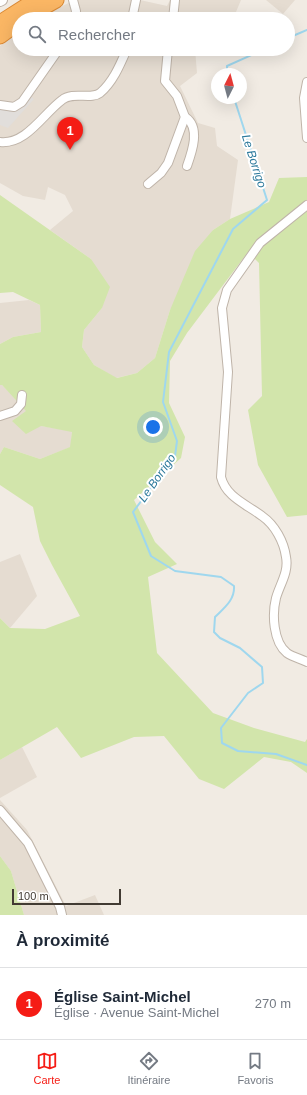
<!DOCTYPE html>
<html lang="fr">
<head>
<meta charset="utf-8">
<style>
  :root { --surface:#fff; --page:#f2f2f3; --text:#1f2937; --muted:#747a83; --line:#e0e1e3; --accent:#f51c15 }
  body { margin:0; font-family:Helvetica,sans-serif; background:var(--page); color:var(--text) }
  .compass { position:absolute; left:211px; top:68px; width:36px; height:36px; border-radius:50%; background:var(--surface); box-shadow:0 4px 16px #0002; rotate:6deg }
  .scale { position:absolute; left:12px; bottom:10px; width:109px; box-sizing:border-box; padding-left:4px; border:2px solid #423b33; border-top:0; font-size:11px; line-height:14px; white-space:nowrap; color:#423b33; -webkit-text-stroke:3px #fff; paint-order:stroke }
  .you { position:absolute; left:153px; top:427px; width:14px; height:14px; margin:-10px; border:3px solid #fff; border-radius:50%; background:#1a73e8; box-shadow:0 0 0 6px #1a73e833 }
  .badge { display:grid; place-items:center; width:26px; height:26px; border-radius:50%; background:var(--accent); color:#fff; font-size:13px; font-weight:700 }
  .pin { position:absolute; translate:-50% -33px; filter:drop-shadow(0 1px 2px #0008) }
  .pin::after { content:''; position:absolute; top:21px; width:14px; height:12px; background:inherit; clip-path:polygon(0 0,100% 0,50% 100%) }
  .list { margin:0; padding:0; list-style:none }
  h2 { display:flex; justify-content:space-between; align-items:center; height:52px; margin:0; padding:0 16px; font-size:17px }
  h2 small { font-size:13px; font-weight:400; color:var(--muted) }
  .list li { display:grid; grid-template-columns:26px 1fr auto; gap:12px; align-items:center; box-sizing:border-box; height:72px; padding:0 16px; border-top:1px solid var(--line) }
  .list b { display:block; font-size:15px; white-space:nowrap }
  .list p { margin:0; font-size:13px; white-space:nowrap; color:var(--muted) }
  .list em { font-size:13px; font-style:normal; color:var(--muted) }
  .icon { flex:none; width:22px; height:22px; fill:none; stroke:currentColor; stroke-width:2; stroke-linecap:round; stroke-linejoin:round }
  .map { position:relative; flex:none; width:307px; height:915px; overflow:hidden }
  .search { position:absolute; background:var(--surface); box-shadow:0 4px 16px #0002; left:12px; right:12px; top:12px; height:44px; display:flex; align-items:center; gap:10px; box-sizing:border-box; padding:0 14px; border-radius:22px; color:var(--muted); font-size:15px }
  .sheet { height:124px; background:var(--surface) }
  nav { display:flex; justify-content:space-around; align-items:center; box-sizing:border-box; height:56px; border-top:1px solid var(--line); background:var(--surface); font-size:11px; color:var(--muted) }
  nav a { display:grid; justify-items:center; gap:2px }
  nav .on { color:var(--accent) }
  .map>svg:first-child { display:block }
</style>
</head>
<body>
<div class="map">
<svg width="307" height="915" viewBox="0 0 307 915">
  <rect width="100%" height="100%" fill="#f1ebe3"/>
  <g fill="#e5dcd1">
    <polygon points="74,0 140,0 167,6 170,0 241,0 233,19 38,19"/>
    <polygon points="266,0 295,0 283,14"/>
    <polygon points="19,30 19,49 195,49 197,73 180,86 198,123 215,128 217,146 238,160 230,219 213,230 170,310 155,358 137,373 116,378 94,365 82,347 84,330 102,308 91,259 50,230 73,211 65,195 48,187 45,200 23,196 0,183 0,46"/>
    <polygon points="29,300 40,305 41,332 13,337 0,344 0,303"/>
    <polygon points="0,385 2,385 41,426 72,431 71,447 40,459 4,447 0,454"/>
    <polygon points="20,554 37,596 10,628 0,618 0,562"/>
    <polygon points="22,747 37,777 0,798 0,760"/>
    <polygon points="0,800 27,830 66,906 95,895 104,915 24,915 11,871 0,856"/>
  </g>
  <g fill="#d2e5ab">
    <polygon points="307,177 307,515 287,517 258,465 248,410 262,396 259,263 248,252 187,333 170,361 169,403 185,437 181,458 134,500 155,542 177,564 148,577 157,653 213,713 254,728 305,742 307,739 307,773 291,762 264,757 224,789 199,779 164,736 134,737 81,758 57,727 0,760 0,618 10,628 45,629 80,616 52,565 40,541 33,507 0,485 0,454 4,447 40,459 70,447 72,432 41,426 26,434 12,421 26,411 2,385 0,385 0,344 13,337 41,332 40,305 13,292 0,293 0,195 91,259 110,287 102,308 84,330 82,347 94,365 117,378 137,373 155,358 170,310 195,251 213,230 230,219 269,202 279,178"/>
    <polygon points="0,856 11,871 24,915 0,915"/>
  </g>
  <polygon fill="#e1dedb" points="29,95 34,99 8,128 0,125 0,107 10,109"/>
  <g fill="none" stroke-linecap="round" stroke-linejoin="round">
    <g stroke="#9fd7ee" stroke-width="2">
      <polyline points="288,38 307,30"/>
      <polyline points="227,74 227,66 265,49"/>
      <path d="M 234,98 L 267,200 L 233,229 L 169,352 L 163,402 L 177,441 L 175,456 L 133,512 L 151,556 L 175,571 L 221,577 L 234,586 C 235,600 224,608 215,617 L 214,632 L 220,638 L 240,648 L 262,667 L 263,683 L 248,693 L 221,728 L 222,743 L 238,751 L 276,754 L 307,765"/>
    </g>
    <defs>
      <g id="minor">
        <polyline points="73,0 76,11 75,19"/>
        <polyline points="132,19 136,0"/>
        <polyline points="173,19 175,0"/>
        <polyline points="307,82 304,98 307,138"/>
        <polyline points="0,105 14,107 22,102 59,49"/>
        <path d="M 185,117 C 201,127 192,152 187,166"/>
        <path d="M 0,142 C 26,145 43,114 62,100 C 73,91 91,100 100,93 C 113,82 120,65 127,49"/>
        <polyline points="148,184 161,173 168,163 185,117 177,96 165,81 168,49"/>
        <path d="M 307,205 L 260,243 L 227,290 L 222,308 L 228,372 L 221,477 C 226,497 246,504 262,516 C 275,525 284,542 286,557 C 289,572 280,584 276,598 C 272,614 273,642 287,653 C 293,657 301,659 307,662"/>
        <polyline points="0,416 15,411 21,404 22,395"/>
        <polyline points="0,810 28,843 60,907 62,915"/>
      </g>
      <polyline id="tertiary" points="0,1 2,0"/>
      <g id="motorway">
        <polyline points="26,17 56,0"/>
        <polyline points="0,23 36,0"/>
        <polyline points="0,36 19,22"/>
      </g>
    </defs>
    <use href="#minor" stroke="#bfb4a9" stroke-width="10"/>
    <use href="#tertiary" stroke="#bfb4a9" stroke-width="12"/>
    <use href="#motorway" stroke="#d98834" stroke-width="17"/>
    <use href="#minor" stroke="#fff" stroke-width="8"/>
    <use href="#tertiary" stroke="#fff" stroke-width="10"/>
    <use href="#motorway" stroke="#fab664" stroke-width="15"/>
  </g>
  <g text-anchor="middle" stroke-width="4" stroke-linejoin="round" paint-order="stroke">
    <g font-size="12" font-style="italic" fill="#2d7a9c" stroke="#fff">
      <text transform="translate(254 161) rotate(72)" y="4">Le Borrigo</text>
      <text transform="translate(157 478) rotate(-55)" y="4">Le Borrigo</text>
    </g>
  </g>
</svg>
<svg class="compass" viewBox="-18 -18 36 36"><path d="M0-13l5 13h-10z" fill="#e53935"/><path d="M0 13l5-13h-10z" fill="#747a83"/></svg>
<div class="scale">100 m</div>
<div class="you"></div>
<div class="pin badge" style="left:70px;top:150px">1</div>
<div class="search"><svg class="icon" aria-label="search" viewBox="0 0 24 24"><circle cx="10" cy="10" r="6"/><path d="M15 15l6 6"/></svg>Rechercher</div>
</div>
<section class="sheet">
<h2>À proximité<small></small></h2>
<ul class="list">
<li><span class="badge">1</span><div><b>Église Saint-Michel</b><p>Église · Avenue Saint-Michel</p></div><em>270 m</em></li>
</ul>
</section>
<nav>
<a class="on"><svg class="icon" aria-label="map" viewBox="0 0 24 24"><path d="M3 6l6-2 6 2 6-2v14l-6 2-6-2-6 2zM9 4v14M15 6v14"/></svg>Carte</a>
<a><svg class="icon" aria-label="directions" viewBox="0 0 24 24"><path d="M12 3l9 9-9 9-9-9zM9 14v-3h6M13 9l2 2-2 2"/></svg>Itinéraire</a>
<a><svg class="icon" aria-label="saved" viewBox="0 0 24 24"><path d="M7 4h10v16l-5-4-5 4z"/></svg>Favoris</a>
</nav>
</body>
</html>
